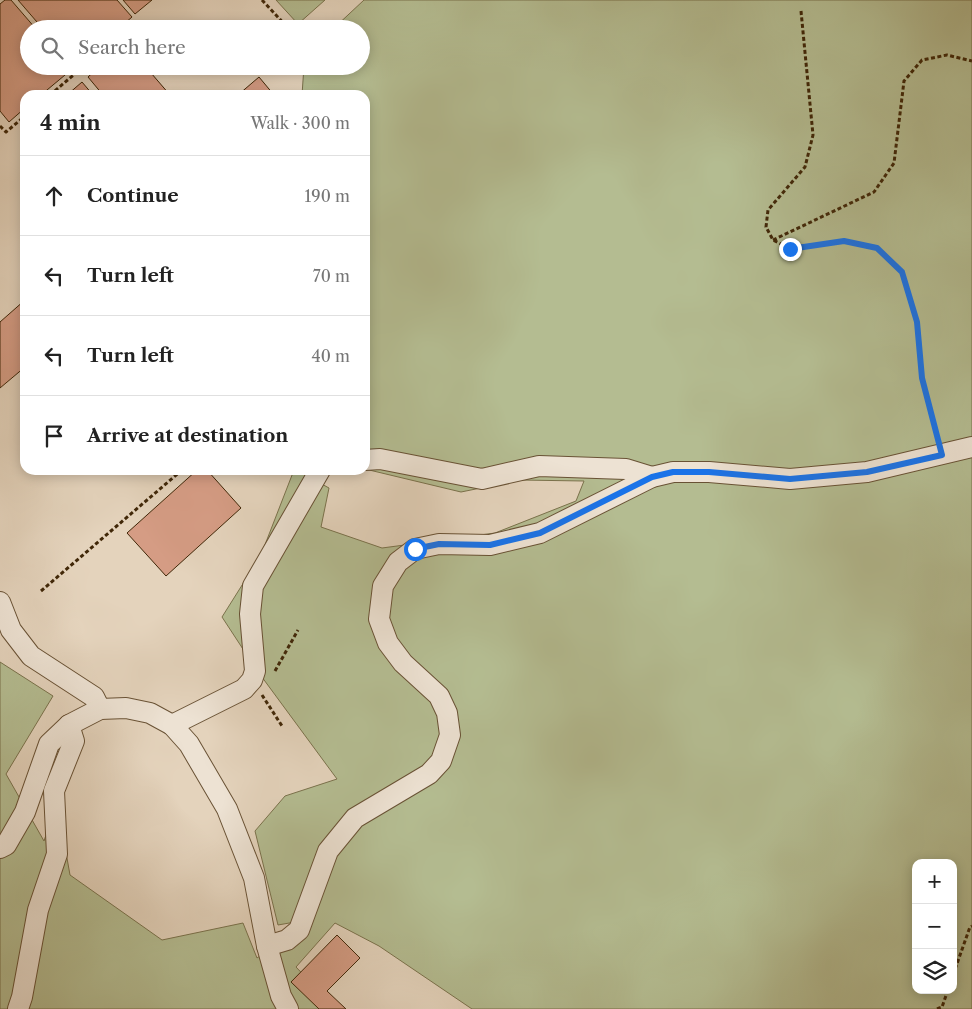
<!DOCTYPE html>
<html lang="en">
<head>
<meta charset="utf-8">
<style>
  :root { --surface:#fff; --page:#f2f2f2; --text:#222; --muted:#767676; --line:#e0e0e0 }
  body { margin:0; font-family:"Libre Caslon Text",serif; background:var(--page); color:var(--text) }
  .controls { position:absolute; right:15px; bottom:15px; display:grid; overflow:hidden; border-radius:10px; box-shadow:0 2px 12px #0003 }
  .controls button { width:45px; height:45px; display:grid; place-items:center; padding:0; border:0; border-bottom:1px solid var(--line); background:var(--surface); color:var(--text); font:25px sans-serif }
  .stop { position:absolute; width:15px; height:15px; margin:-11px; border:4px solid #1a73e8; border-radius:50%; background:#fff }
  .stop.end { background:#1a73e8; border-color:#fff; box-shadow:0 1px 5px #0008 }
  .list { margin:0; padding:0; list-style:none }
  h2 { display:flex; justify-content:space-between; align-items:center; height:65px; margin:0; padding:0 20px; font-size:21px }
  h2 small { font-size:16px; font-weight:400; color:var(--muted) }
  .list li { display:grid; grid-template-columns:32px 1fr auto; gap:15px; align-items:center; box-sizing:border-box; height:80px; padding:0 20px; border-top:1px solid var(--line) }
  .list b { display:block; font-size:19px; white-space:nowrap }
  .list em { font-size:16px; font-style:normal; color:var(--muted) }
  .icon { flex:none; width:28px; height:28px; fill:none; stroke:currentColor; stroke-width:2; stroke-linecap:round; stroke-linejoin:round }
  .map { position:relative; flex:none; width:972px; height:1009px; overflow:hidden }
  .search { position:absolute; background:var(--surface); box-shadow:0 2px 12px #0003; left:20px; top:20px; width:350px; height:55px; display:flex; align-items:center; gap:12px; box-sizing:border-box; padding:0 18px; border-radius:28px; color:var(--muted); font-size:19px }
  .panel { position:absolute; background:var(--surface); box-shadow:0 2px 12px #0003; left:20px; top:90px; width:350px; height:385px; border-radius:15px }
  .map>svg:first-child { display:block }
</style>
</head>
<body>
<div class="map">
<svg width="972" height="1009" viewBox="0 0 972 1009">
  <rect width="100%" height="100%" fill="#e4d3bc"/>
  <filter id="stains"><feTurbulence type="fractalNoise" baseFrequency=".004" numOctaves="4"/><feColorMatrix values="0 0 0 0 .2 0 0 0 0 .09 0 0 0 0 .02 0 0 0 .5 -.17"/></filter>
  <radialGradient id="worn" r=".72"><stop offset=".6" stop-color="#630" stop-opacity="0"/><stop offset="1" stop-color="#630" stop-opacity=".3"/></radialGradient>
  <g fill="#b4bc91" stroke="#7a724c" fill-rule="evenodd">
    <polygon points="276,0 325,0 298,24"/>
    <path d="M 364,0 L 972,0 L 972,1009 L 472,1009 L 379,946 L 335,923 L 296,967 L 336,1009 L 0,1009 L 0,662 L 53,696 L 6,774 L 44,841 L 57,802 L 70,875 L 162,940 L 243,923 L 257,958 L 312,919 L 278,925 L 255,831 L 285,796 L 337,779 L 256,669 L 222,617 L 261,555 L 294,470 L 296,470 L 329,488 L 321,527 L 382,548 L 495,533 L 576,501 L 584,481 L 520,480 L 461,492 L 365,469 L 365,95 L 302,95 L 304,66 L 361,66 L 361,29 L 333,29 ZM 916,863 L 953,863 L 953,990 L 916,990 Z"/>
  </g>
  <g fill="#d59c84" stroke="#402708">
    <polygon points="5,0 11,0 36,29 29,29 29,66 68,66 71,70 41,95 25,95 25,108 9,122 0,111 0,4"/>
    <polygon points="18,0 117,0 132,17 118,29 43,29"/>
    <polygon points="123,0 152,0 135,14"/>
    <polygon points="100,66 145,66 170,95 103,95 88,77"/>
    <polygon points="259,77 274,95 238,95"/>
    <polygon points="82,82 93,95 67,95"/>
    <polygon points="25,300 25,367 0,388 0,322"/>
    <polygon points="197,470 207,470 241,508 166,576 127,533"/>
    <polygon points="337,935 360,958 327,991 346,1009 319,1009 291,982"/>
  </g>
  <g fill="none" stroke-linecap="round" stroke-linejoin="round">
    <defs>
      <g id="minor">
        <polyline points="365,460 380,459 482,479 539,466 626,469 652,477"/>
        <polyline points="0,602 11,630 31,656 94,697 100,709"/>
        <polyline points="172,725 244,689 252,680 255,671 250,614 253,586 320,470"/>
        <polyline points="0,848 6,845 25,812 49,744 69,725 100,709 126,708 150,713 172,725 189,744 227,809 254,878 267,946 281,996 288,1009"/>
        <polyline points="267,946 287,940 299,930 328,851 355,818 429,774 441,761 450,735 447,713 439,696 403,663 388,643 379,619 383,586 398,562 415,549 439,544 490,545 540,533 652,477 673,472 709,472 790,479 867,472 972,447"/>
        <polyline points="18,1009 22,997 38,910 57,854 54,791 74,741 69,725"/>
      </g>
    </defs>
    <use href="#minor" stroke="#695235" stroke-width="22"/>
    <g stroke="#402708" stroke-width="3" stroke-dasharray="4 2.5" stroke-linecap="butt">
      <polyline points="262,0 289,29"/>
      <polyline points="801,11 813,135 805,167 768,210 766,227 773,240 791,249 844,241 877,248 902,273 917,322 922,378 937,437"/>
      <polyline points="129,29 135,24"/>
      <polyline points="50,95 84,66"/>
      <polyline points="0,126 6,132 25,116"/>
      <polyline points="773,240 874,192 894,163 904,81 922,60 947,55 972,61"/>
      <polyline points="41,591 182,470"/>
      <polyline points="275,671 298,630"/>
      <polyline points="262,695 282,726"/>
      <polyline points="953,975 970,927 972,926"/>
      <polyline points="937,1009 942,1007 948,990"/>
    </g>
    <use href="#minor" stroke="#ede2d3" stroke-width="20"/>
  </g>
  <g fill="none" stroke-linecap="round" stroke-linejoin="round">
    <polyline stroke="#1a73e8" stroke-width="6" points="415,549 439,544 490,545 540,533 652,477 673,472 709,472 790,479 867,472 942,455 922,378 917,322 902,272 877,248 844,241 790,249"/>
  </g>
  <rect width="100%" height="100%" filter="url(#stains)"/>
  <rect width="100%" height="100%" fill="url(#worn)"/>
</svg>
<div class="controls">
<button>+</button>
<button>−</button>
<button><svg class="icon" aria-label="layers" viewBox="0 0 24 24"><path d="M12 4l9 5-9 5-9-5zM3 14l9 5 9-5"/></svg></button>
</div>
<div class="stop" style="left:415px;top:549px"></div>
<div class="stop end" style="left:790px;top:249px"></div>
<div class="search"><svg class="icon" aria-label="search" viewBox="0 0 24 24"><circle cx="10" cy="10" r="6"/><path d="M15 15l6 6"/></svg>Search here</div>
<section class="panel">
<h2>4 min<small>Walk · 300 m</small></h2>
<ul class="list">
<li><svg class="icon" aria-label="ahead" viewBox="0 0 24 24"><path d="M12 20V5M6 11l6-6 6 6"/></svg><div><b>Continue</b></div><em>190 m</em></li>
<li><svg class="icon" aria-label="left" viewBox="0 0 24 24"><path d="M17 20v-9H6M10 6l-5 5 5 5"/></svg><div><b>Turn left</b></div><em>70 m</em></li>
<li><svg class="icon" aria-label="left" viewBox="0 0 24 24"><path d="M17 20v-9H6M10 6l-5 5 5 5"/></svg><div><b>Turn left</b></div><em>40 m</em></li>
<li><svg class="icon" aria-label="arrive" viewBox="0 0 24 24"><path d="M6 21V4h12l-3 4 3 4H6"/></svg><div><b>Arrive at destination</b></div></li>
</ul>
</section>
</div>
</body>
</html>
